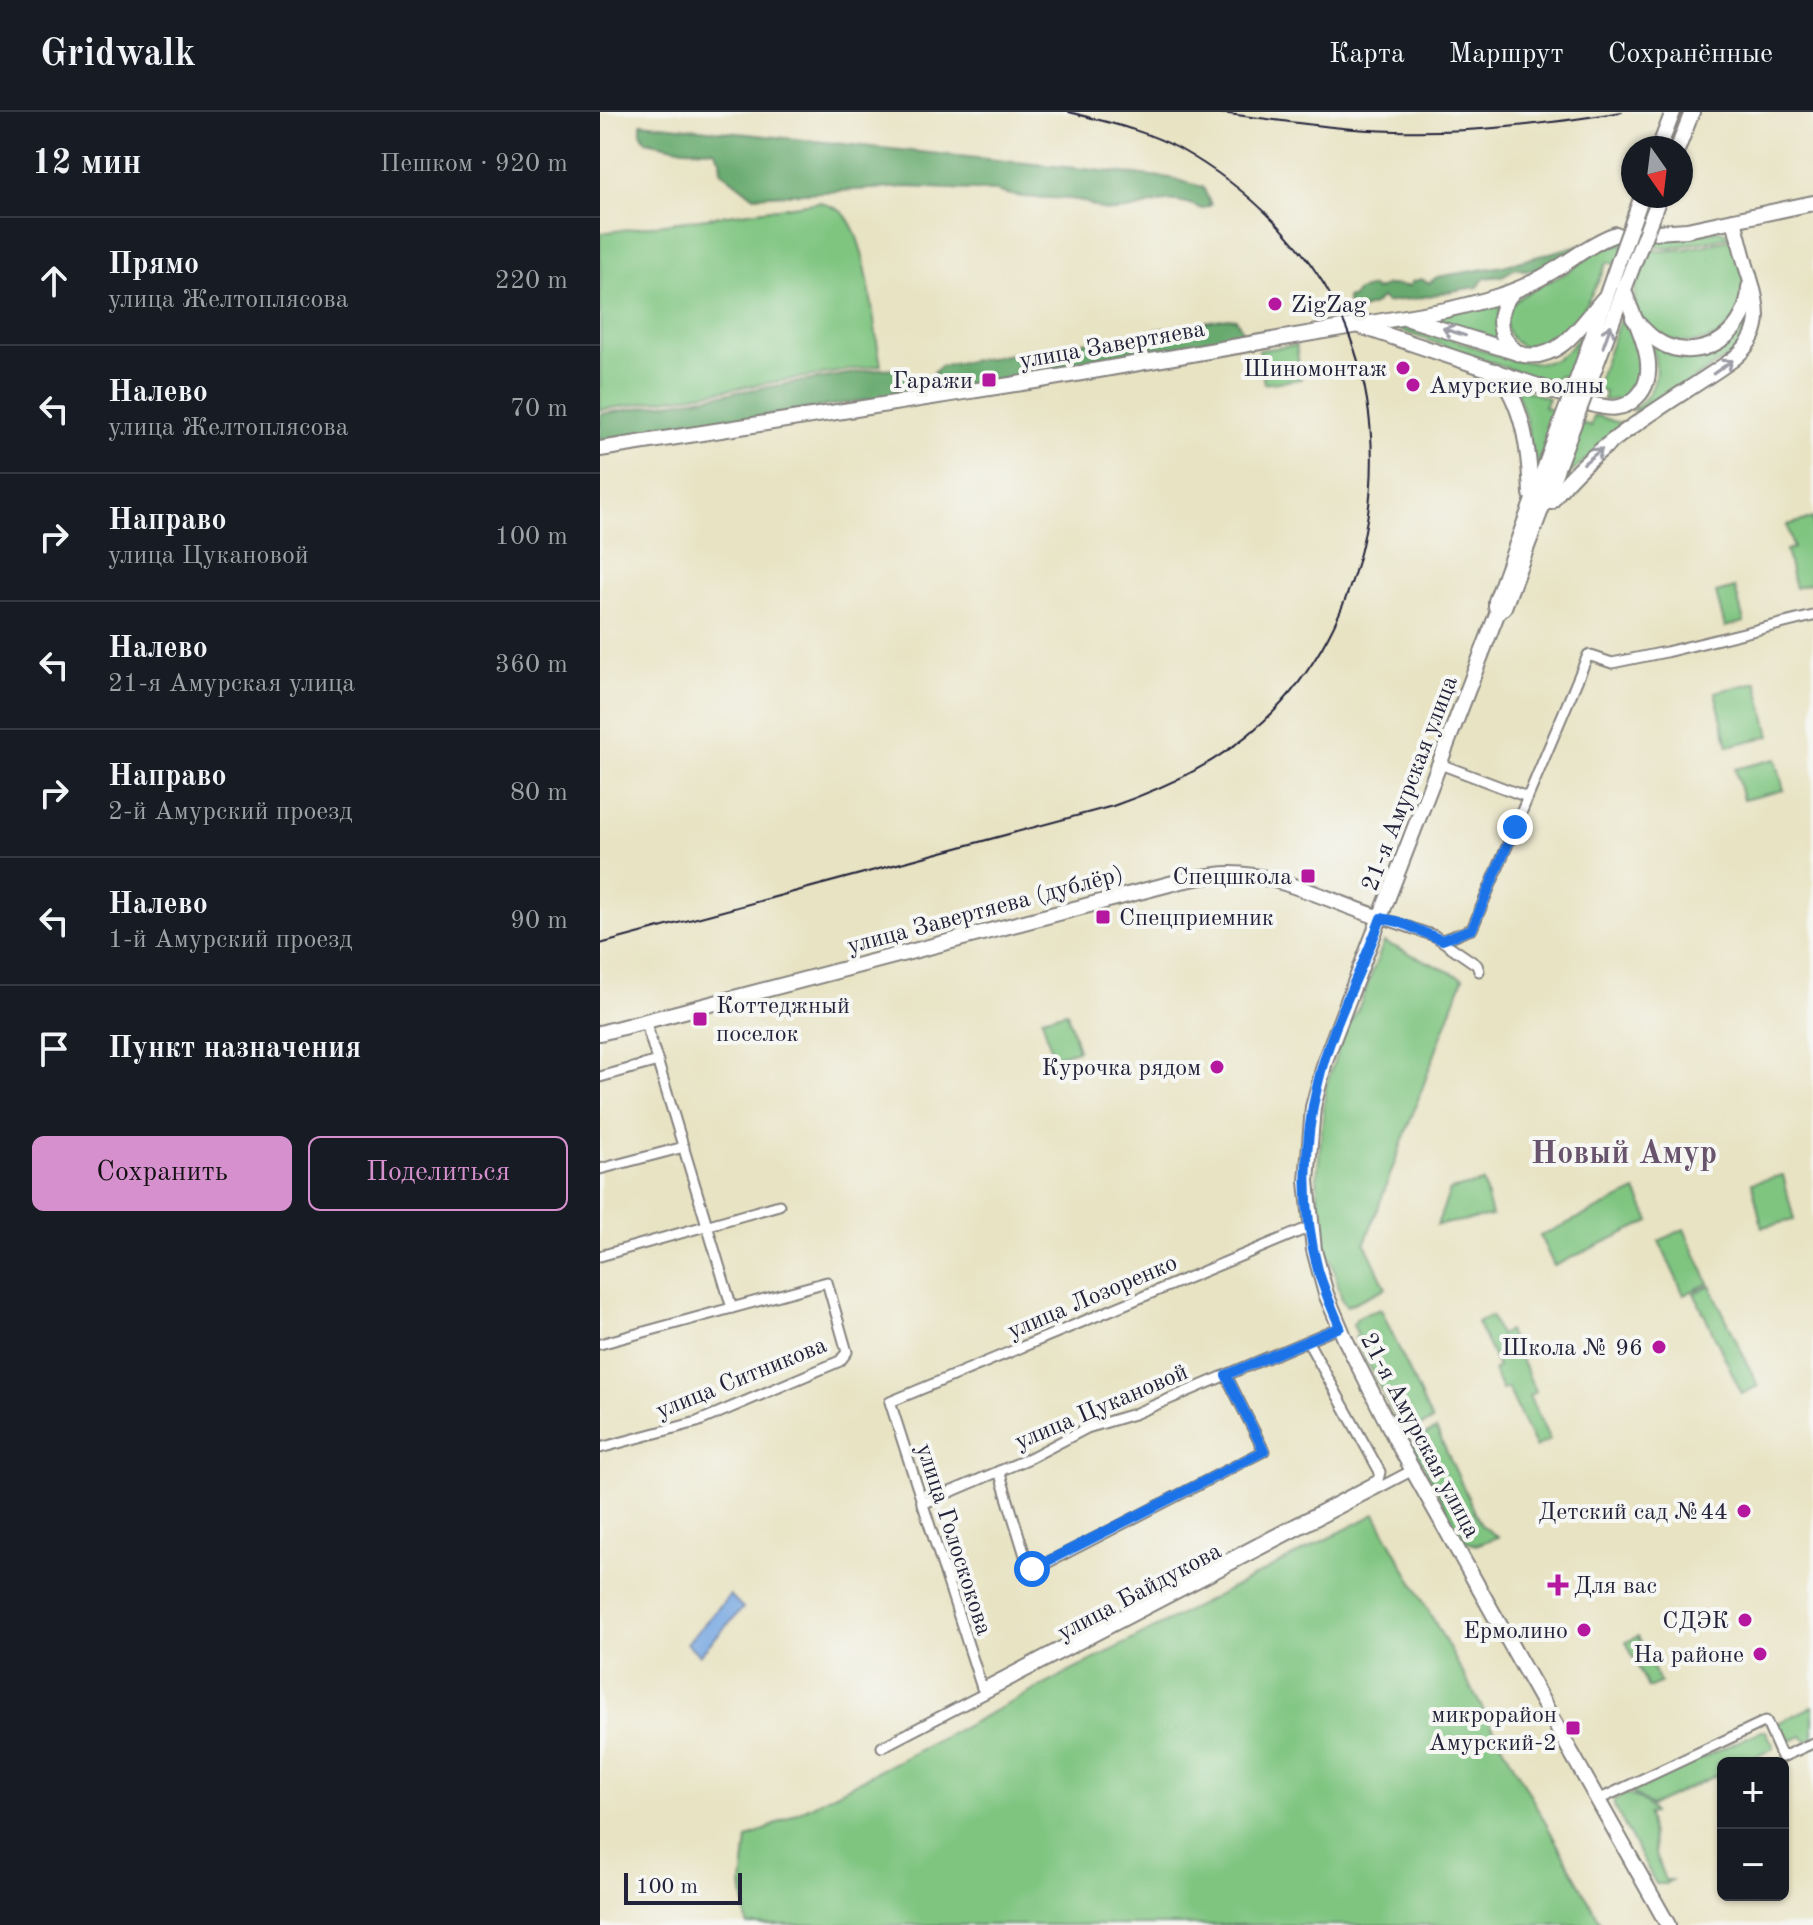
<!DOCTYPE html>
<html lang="ru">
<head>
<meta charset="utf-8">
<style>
  :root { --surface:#171b24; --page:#20242c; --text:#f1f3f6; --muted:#9ea1a6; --line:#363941; --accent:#d690ce }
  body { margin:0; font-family:"Old Standard TT",serif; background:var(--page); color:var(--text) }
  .controls { position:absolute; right:24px; bottom:24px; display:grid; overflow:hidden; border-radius:12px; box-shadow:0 2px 6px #0004 }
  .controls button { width:72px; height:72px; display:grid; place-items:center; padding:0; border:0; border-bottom:2px solid var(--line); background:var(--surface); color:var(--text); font:40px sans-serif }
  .compass { position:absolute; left:1021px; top:24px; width:72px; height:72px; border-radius:50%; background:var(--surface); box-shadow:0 2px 6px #0004; rotate:166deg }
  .scale { position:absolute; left:24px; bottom:20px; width:118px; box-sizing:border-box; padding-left:8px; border:4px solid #22223b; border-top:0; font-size:22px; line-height:28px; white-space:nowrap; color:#22223b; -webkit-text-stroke:6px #f6f6f2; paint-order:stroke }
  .stop { position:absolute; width:24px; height:24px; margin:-18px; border:6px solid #1a73e8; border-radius:50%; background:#fff }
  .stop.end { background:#1a73e8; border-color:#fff; box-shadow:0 2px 8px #0008 }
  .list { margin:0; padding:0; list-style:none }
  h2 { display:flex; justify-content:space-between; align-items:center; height:104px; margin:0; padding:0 32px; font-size:34px }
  h2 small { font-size:26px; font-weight:400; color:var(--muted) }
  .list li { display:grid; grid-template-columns:52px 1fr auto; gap:24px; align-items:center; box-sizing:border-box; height:128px; padding:0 32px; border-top:2px solid var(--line) }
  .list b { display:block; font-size:30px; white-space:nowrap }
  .list p { margin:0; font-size:26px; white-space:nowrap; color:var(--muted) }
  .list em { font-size:26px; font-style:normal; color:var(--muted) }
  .actions { display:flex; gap:16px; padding:24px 32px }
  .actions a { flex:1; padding:18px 0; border:2px solid var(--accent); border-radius:12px; text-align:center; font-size:28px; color:var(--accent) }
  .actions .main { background:var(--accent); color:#111 }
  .icon { flex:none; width:44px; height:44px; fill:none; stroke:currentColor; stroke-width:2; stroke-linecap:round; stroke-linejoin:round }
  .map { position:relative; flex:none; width:1213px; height:1813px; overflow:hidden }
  header { display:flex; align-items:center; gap:48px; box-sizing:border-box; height:112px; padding:0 40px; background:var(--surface); border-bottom:2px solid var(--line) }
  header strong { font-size:38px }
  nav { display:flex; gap:44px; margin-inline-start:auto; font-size:28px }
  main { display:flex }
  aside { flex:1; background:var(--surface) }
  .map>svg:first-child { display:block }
</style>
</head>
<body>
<header>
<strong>Gridwalk</strong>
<nav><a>Карта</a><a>Маршрут</a><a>Сохранённые</a></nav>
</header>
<main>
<aside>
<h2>12 мин<small>Пешком · 920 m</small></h2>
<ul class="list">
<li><svg class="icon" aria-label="ahead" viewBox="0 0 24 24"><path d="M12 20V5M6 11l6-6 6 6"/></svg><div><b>Прямо</b><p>улица Желтоплясова</p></div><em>220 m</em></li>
<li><svg class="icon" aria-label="left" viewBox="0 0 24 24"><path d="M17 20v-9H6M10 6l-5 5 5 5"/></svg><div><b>Налево</b><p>улица Желтоплясова</p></div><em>70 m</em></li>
<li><svg class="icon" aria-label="right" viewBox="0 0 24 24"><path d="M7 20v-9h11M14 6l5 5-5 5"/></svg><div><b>Направо</b><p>улица Цукановой</p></div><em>100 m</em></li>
<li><svg class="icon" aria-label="left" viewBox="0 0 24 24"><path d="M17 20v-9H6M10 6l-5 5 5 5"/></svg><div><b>Налево</b><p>21-я Амурская улица</p></div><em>360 m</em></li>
<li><svg class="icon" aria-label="right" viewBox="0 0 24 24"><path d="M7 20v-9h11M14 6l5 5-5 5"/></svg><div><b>Направо</b><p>2-й Амурский проезд</p></div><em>80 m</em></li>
<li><svg class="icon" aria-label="left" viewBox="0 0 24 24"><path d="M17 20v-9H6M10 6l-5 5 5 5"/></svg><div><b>Налево</b><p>1-й Амурский проезд</p></div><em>90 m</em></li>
<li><svg class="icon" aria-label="arrive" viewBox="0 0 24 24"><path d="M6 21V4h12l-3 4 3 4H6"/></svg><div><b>Пункт назначения</b></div></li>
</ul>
<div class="actions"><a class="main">Сохранить</a><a>Поделиться</a></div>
</aside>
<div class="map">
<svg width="1213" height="1813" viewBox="0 0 1213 1813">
  <rect width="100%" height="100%" fill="#f6f6f2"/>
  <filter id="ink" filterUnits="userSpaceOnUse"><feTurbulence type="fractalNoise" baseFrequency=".0125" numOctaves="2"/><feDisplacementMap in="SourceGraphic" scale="16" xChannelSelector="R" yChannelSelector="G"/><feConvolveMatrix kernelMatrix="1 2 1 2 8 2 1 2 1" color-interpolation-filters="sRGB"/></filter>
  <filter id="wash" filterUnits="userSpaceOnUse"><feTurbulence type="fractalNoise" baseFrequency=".006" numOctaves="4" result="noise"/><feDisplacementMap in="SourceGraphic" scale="32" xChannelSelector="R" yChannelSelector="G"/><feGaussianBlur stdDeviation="1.8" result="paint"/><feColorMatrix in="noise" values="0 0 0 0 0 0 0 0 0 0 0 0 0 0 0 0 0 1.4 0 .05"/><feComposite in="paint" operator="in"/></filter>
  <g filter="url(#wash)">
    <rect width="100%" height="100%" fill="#e8e3c3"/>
    <g fill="#7fc580" stroke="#50745e" stroke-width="2">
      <path d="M 220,90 C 227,93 238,96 243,101 C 269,127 273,216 281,253 L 0,298 L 0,121 Z"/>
      <polygon points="1119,118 1132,124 1071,136 1012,132 1017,127 1071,127"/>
      <path d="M 1133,127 C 1137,143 1146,163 1144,181 C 1135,257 1027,237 1035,178 C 1036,172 1039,166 1041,160 L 1007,150 C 997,174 966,237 937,237 C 927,237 917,234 911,225 C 888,188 944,174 966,161 C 976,155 996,137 1006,134 C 1019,131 1046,138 1061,139 C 1085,139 1109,132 1133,127 Z"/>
      <polygon points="900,187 901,229 827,205"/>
      <path d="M 1149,197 L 1152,214 L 1138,238 L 1050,296 L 1031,299 C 1057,281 1061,259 1050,230 L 1098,240 Z"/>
      <path d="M 1023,199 C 1031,221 1054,258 1033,279 C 1024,287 1014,289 1003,288 L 1005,280 L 995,277 Z"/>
      <path d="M 988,213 L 970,267 L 958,263 L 954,273 L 794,216 C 843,211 922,269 959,245 C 971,238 979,224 988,213 Z"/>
      <polygon points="696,233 701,267 664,272 659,238"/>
      <polygon points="915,275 948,286 944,295 958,301 936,360 926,307"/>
      <polygon points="994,303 1016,310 1030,311 961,369 982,311 991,314"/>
      <polygon points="1213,406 1213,471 1195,476 1186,438 1193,436 1187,413"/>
      <polygon points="1135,476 1144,510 1125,515 1116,481"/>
      <polygon points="1157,570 1170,624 1128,634 1115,580"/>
      <polygon points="1176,647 1184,678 1143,688 1135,657"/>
      <polygon points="784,830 863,866 765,1131 786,1176 747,1194 742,1188 733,1153 721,1132 717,1066 726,974 741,928 759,895"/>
      <polygon points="467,900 478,938 453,945 442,906"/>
      <polygon points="1183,1063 1194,1108 1162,1115 1152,1071"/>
      <polygon points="883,1070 892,1104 837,1113 850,1078"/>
      <polygon points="1036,1079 1050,1109 954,1154 940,1124"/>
      <polygon points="1084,1117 1109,1171 1084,1183 1059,1129"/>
      <polygon points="1110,1173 1158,1274 1142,1282 1094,1181"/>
      <path d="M 781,1197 L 832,1309 L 810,1319 L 800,1316 L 755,1225 L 758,1223 L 753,1213 C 758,1200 770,1202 781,1197 Z"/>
      <polygon points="891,1204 900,1223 908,1219 936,1280 929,1284 950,1328 935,1335 908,1276 902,1278 893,1258 898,1255 877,1210"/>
      <polygon points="836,1317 881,1413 898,1425 876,1433 864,1429 811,1330"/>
      <polygon points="775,1402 1002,1813 147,1813 142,1772 147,1727"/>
      <polygon points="1038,1524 1060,1571 1048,1576 1026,1530"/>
      <path d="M 1213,1594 L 1213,1627 L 1206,1628 L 1202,1624 L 1187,1630 L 1188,1637 C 1182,1633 1176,1619 1178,1611 Z"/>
      <polygon points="1161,1619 1166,1619 1174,1635 1172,1637 1143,1651 1123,1651 1123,1660 1051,1694 1030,1679"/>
      <path d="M 1023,1682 C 1033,1682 1048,1691 1053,1701 L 1048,1702 L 1055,1742 L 1065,1768 L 1071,1768 L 1065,1772 L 1056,1772 L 1014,1694 L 1014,1688 Z"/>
    </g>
    <g fill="#67aa6e" stroke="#446654" stroke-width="2">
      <path d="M 41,11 L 571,66 L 603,75 L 611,93 L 602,97 C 564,79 554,96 518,99 C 499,101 493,91 477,88 C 450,84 424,89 397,79 L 306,75 L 153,84 L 121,59 L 120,47 L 114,38 L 84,37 L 46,29 L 41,21 Z"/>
      <path d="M 986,131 C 966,145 941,165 916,156 L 902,164 L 884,166 L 878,175 C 856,177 835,183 813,187 C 804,188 797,187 787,191 L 781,186 L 773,193 L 756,199 L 747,191 L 747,186 L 752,186 L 757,179 L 772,175 L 776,178 L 787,173 L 810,174 L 811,170 L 822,167 L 829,171 L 837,165 L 903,154 Z"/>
      <polygon points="628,206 636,207 642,218 639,225 624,229 342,278 335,272 334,261 340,254"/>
      <polygon points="302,256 318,280 0,329 0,302 279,257"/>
    </g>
    <polygon fill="#77a7e1" stroke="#4c648e" stroke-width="2" points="130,1483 143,1496 99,1543 87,1531"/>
  </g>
  <g filter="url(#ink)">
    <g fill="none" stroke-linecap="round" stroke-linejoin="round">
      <defs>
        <g id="street">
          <polyline points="840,652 927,685"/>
          <polyline points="781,806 835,824 877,853 879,859"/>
          <polyline points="842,828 872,817 988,543 1012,551 1066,540 1213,504"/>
          <polyline points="45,908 132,1196"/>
          <polyline points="0,965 58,949"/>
          <polyline points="0,1057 84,1035"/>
          <polyline points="0,1144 179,1093"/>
          <polyline points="708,1230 780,1360 778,1368 382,1576 290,1290 710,1115"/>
          <polyline points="0,1232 227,1170 247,1240 240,1249 97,1310 0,1336"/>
          <polyline points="399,1359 427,1450 432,1457 437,1456 664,1339 626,1263"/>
          <polyline points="322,1392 430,1346 487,1316 534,1302 740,1215"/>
          <polyline points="282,1635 813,1358"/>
          <polyline points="998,1688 1166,1609 1182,1645 1213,1631"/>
        </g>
        <g id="secondary">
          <polyline points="1059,36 1073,0"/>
          <polyline points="1078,36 1092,0"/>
          <polyline points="1056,120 1087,118 1213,91"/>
          <path d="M 914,179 C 895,199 895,223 917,240"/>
          <path d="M 1033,206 C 1043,217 1053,228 1067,234 C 1108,250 1149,217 1149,175"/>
          <path d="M 809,207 L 924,243 C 962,249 983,209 1006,184"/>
          <polyline points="760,214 965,283"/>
          <path d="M 896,259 C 924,293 929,338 931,382"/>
          <polyline points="978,265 1019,148"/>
          <polyline points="990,269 1032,156"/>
          <path d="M 991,292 C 1009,297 1023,299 1037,285 C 1065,257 1033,209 1024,178"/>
          <polyline points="973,314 904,495 897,502 726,946 713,995 707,1069 714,1138 726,1182 745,1227 797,1330 1068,1813"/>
          <path d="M 0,337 L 435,269 L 846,198 C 881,190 916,181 946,163 C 970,150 990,131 1016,122"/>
          <path d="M 951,390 C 991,332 1074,289 1132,248 C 1164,223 1160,198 1149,163 C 1143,145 1139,127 1134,108"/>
          <polyline points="896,495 896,489 961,311"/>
          <path d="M 0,921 L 581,769 C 597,766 614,762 631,762 C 680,762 734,791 781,806"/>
        </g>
      </defs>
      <use href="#street" stroke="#85827f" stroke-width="13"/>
      <use href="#secondary" stroke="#85827f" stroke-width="18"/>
      <use href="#street" stroke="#fff" stroke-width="9"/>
      <use href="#secondary" stroke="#fff" stroke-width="14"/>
      <g stroke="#22223b" stroke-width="2">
        <path d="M 612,0 C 673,7 734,18 796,19 C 872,21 947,12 1022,0"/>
        <path d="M 0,832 L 513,694 C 569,674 620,650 664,609 C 767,513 801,342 745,213 C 713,137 648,75 578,36 C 544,18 506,10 469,0"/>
      </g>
      <defs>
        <g id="secondary-bridge">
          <polyline points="1019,148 1042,84"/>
          <polyline points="1032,156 1060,84"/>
          <polyline points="961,311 978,265"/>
          <polyline points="973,314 990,269"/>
        </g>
      </defs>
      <use href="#secondary-bridge" stroke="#85827f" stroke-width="18" stroke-linecap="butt"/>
      <use href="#secondary-bridge" stroke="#fff" stroke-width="14"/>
    </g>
    <defs><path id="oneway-shaft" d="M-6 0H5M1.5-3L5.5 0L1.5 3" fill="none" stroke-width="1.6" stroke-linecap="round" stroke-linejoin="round" transform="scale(2)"/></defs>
    <g stroke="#9c9ca7">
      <use href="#oneway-shaft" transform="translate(854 220) rotate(-162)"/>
      <use href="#oneway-shaft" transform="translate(1007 224) rotate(-70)"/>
      <use href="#oneway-shaft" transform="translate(1123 255) rotate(-35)"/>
      <use href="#oneway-shaft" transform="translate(993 344) rotate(-39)"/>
    </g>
  </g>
  <g fill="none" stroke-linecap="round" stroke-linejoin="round" filter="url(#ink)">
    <path stroke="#1a73e8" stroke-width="10" d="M 432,1457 L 664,1339 L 626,1263 L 740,1215 C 732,1196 724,1178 718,1158 C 702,1099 703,1031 718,971 C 731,914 761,861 781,806 L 799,810 L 842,828 L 872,817 L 915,715"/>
  </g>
  <g fill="#b5179e" stroke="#f6f6f2" stroke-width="3">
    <circle cx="675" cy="192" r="8"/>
    <circle cx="803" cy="256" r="8"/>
    <rect x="381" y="260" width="16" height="16" rx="4"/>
    <circle cx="813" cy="273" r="8"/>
    <rect x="700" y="756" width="16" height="16" rx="4"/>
    <rect x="495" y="797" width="16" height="16" rx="4"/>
    <rect x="92" y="899" width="16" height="16" rx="4"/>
    <circle cx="617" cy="955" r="8"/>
    <circle cx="1059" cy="1235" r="8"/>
    <circle cx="1144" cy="1399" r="8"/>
    <path d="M954 1461h8v8h8v8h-8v8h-8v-8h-8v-8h8z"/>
    <circle cx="1145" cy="1508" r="8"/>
    <circle cx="984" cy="1518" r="8"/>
    <circle cx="1160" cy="1542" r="8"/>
    <rect x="965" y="1608" width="16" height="16" rx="4"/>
  </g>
  <g text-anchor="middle" stroke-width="8" stroke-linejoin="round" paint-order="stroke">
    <g font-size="24" fill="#22223b" stroke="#f6f6f2" text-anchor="end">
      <text x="691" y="200" text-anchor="start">ZigZag</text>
      <text x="787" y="264">Шиномонтаж</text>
      <text x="373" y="276">Гаражи</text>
      <text x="829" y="281" text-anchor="start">Амурские волны</text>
      <text x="692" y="772">Спецшкола</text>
      <text x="519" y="813" text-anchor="start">Спецприемник</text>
      <text x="116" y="901" text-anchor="start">Коттеджный<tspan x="116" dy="28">поселок</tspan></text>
      <text x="601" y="963">Курочка рядом</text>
      <text x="1043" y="1243">Школа № 96</text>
      <text x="1128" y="1407">Детский сад №44</text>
      <text x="974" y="1481" text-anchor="start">Для вас</text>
      <text x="1129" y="1516">СДЭК</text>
      <text x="968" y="1526">Ермолино</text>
      <text x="1144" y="1550">На районе</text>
      <text x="957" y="1610">микрорайон<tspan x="957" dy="28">Амурский-2</tspan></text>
    </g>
    <g font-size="24" fill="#22223b" stroke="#f6f6f2">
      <text transform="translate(512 232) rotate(-10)" y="8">улица Завертяева</text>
      <text transform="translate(809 671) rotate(-69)" y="8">21-я Амурская улица</text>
      <text transform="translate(385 797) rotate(-15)" y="8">улица Завертяева (дублёр)</text>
      <text transform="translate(492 1184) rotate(-23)" y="8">улица Лозоренко</text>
      <text transform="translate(141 1265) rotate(-22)" y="8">улица Ситникова</text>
      <text transform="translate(501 1294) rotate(-23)" y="8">улица Цукановой</text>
      <text transform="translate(821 1323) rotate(62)" y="8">21-я Амурская улица</text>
      <text transform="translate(355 1427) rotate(72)" y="8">улица Голоскокова</text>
      <text transform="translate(539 1479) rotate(-28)" y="8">улица Байдукова</text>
    </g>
    <g font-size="32" font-weight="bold" fill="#68546c" stroke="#f6f6f2">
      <text x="1024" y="1051">Новый Амур</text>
    </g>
  </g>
</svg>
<div class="controls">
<button>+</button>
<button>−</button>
</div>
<svg class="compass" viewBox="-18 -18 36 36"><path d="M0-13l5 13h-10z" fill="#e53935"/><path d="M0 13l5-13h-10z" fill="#9ea1a6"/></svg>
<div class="scale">100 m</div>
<div class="stop" style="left:432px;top:1457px"></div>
<div class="stop end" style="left:915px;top:715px"></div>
</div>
</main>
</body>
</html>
